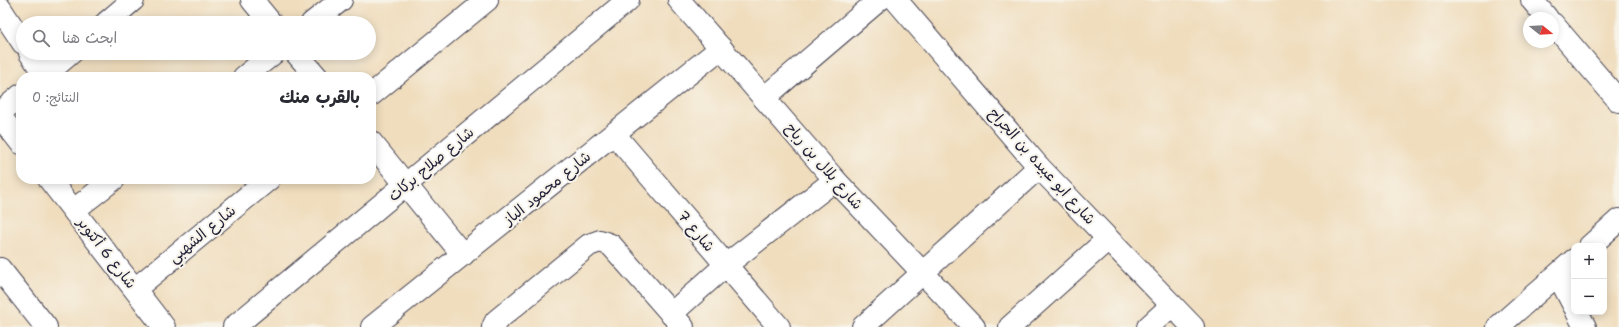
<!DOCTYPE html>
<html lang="ar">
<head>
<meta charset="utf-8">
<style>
  :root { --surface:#fff; --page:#f2f2f3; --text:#2b2b33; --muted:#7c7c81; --line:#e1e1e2 }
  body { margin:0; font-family:"Shantell Sans","Playpen Sans Arabic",sans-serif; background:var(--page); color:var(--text); direction:rtl }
  .controls { position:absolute; right:12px; bottom:12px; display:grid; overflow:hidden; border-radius:8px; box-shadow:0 2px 10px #0003 }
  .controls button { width:36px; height:36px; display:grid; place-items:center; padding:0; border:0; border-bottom:1px solid var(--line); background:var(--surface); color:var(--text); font:20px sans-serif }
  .compass { position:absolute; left:1523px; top:12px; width:36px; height:36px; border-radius:50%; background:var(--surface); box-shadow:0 2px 10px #0003; rotate:108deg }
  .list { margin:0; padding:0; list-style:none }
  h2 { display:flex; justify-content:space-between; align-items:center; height:52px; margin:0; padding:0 16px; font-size:17px }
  h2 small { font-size:13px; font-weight:400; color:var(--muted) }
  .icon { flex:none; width:22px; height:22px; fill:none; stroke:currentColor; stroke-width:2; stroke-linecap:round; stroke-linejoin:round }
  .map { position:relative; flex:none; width:1619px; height:327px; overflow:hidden; direction:ltr }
  .search { position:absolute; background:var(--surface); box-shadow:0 2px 10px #0003; left:16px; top:16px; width:360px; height:44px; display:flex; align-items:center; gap:10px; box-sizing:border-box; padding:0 14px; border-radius:22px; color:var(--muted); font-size:15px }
  .panel { position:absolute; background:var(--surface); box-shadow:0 2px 10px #0003; left:16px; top:72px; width:360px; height:112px; border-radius:16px; direction:rtl }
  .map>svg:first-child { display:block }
</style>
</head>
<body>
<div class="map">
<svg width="1619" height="327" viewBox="0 0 1619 327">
  <rect width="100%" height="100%" fill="#f7f3e8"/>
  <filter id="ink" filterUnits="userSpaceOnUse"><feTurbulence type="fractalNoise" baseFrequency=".025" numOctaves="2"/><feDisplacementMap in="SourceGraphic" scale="8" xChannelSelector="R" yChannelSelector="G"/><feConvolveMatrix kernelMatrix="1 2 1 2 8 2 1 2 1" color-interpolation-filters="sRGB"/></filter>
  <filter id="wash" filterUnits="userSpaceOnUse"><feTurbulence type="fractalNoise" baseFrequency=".012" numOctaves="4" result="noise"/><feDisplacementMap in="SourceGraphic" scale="16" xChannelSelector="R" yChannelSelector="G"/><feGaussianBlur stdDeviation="0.9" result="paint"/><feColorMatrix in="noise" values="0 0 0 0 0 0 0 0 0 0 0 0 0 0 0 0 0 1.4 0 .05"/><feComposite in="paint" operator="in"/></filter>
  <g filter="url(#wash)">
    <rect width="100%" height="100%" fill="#f0ddbd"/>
  </g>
  <g filter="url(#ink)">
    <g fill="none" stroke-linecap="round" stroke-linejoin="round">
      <defs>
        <g id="minor">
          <polyline points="252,0 271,23"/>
          <polyline points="679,0 835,180 974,327"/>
          <polyline points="896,0 1039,167 1193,327"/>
          <polyline points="1532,0 1547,18"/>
          <polyline points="0,8 23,43"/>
          <polyline points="106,23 133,0"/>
          <polyline points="312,23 341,0"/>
          <polyline points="1553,24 1619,101"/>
          <polyline points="30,53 45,75"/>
          <polyline points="296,53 317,77"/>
          <polyline points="43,77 71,53"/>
          <polyline points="244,77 274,53"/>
          <polyline points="371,95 487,0"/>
          <polyline points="764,98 879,0"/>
          <polyline points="0,113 21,95"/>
          <polyline points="0,116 21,143"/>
          <polyline points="614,134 779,327"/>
          <polyline points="371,142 463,255"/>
          <polyline points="49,179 164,327"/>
          <polyline points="74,210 114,179"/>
          <polyline points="1590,246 1619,220"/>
          <polyline points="0,269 46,327"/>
          <polyline points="1558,275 1574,306"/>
          <polyline points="135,289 269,179"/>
          <polyline points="1577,312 1585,327"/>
          <polyline points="671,314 726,265 835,180"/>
          <polyline points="234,327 628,0"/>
          <polyline points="372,327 721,48"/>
          <polyline points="493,327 496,321 589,245 600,241 611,245 683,327"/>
          <polyline points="863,327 1039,167"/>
          <polyline points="1010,327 1108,239"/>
          <polyline points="1148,327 1172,305"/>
          <polyline points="1498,327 1574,260"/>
        </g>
      </defs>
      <use href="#minor" stroke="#413e4e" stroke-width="24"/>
      <use href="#minor" stroke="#fff" stroke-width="22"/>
    </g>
  </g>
  <g text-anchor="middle" stroke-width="4" stroke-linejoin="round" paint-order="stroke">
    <g font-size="15" fill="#22223b" stroke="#f7f3e8">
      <text transform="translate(431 164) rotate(-40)" y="5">شارع صلاح بركات</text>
      <text transform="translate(824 166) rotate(49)" y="5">شارع بلال بن رباح</text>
      <text transform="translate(1042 166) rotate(48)" y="5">شارع ابو عبيده بن الجراح</text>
      <text transform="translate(547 188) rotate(-39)" y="5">شارع محمود الباز</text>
      <text transform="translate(696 231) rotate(50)" y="5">شارع 7</text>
      <text transform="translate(202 234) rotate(-39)" y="5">شارع الشهبي</text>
      <text transform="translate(107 253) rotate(52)" y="5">شارع 6 أكتوبر</text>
    </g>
  </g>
</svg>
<div class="controls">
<button>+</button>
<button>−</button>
</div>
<svg class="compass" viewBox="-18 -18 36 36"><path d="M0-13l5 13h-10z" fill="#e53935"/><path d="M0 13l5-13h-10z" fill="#7c7c81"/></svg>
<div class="search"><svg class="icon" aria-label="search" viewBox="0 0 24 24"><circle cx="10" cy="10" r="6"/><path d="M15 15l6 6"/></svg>ابحث هنا</div>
<section class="panel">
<h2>بالقرب منك<small>النتائج: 0</small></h2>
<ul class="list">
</ul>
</section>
</div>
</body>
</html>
